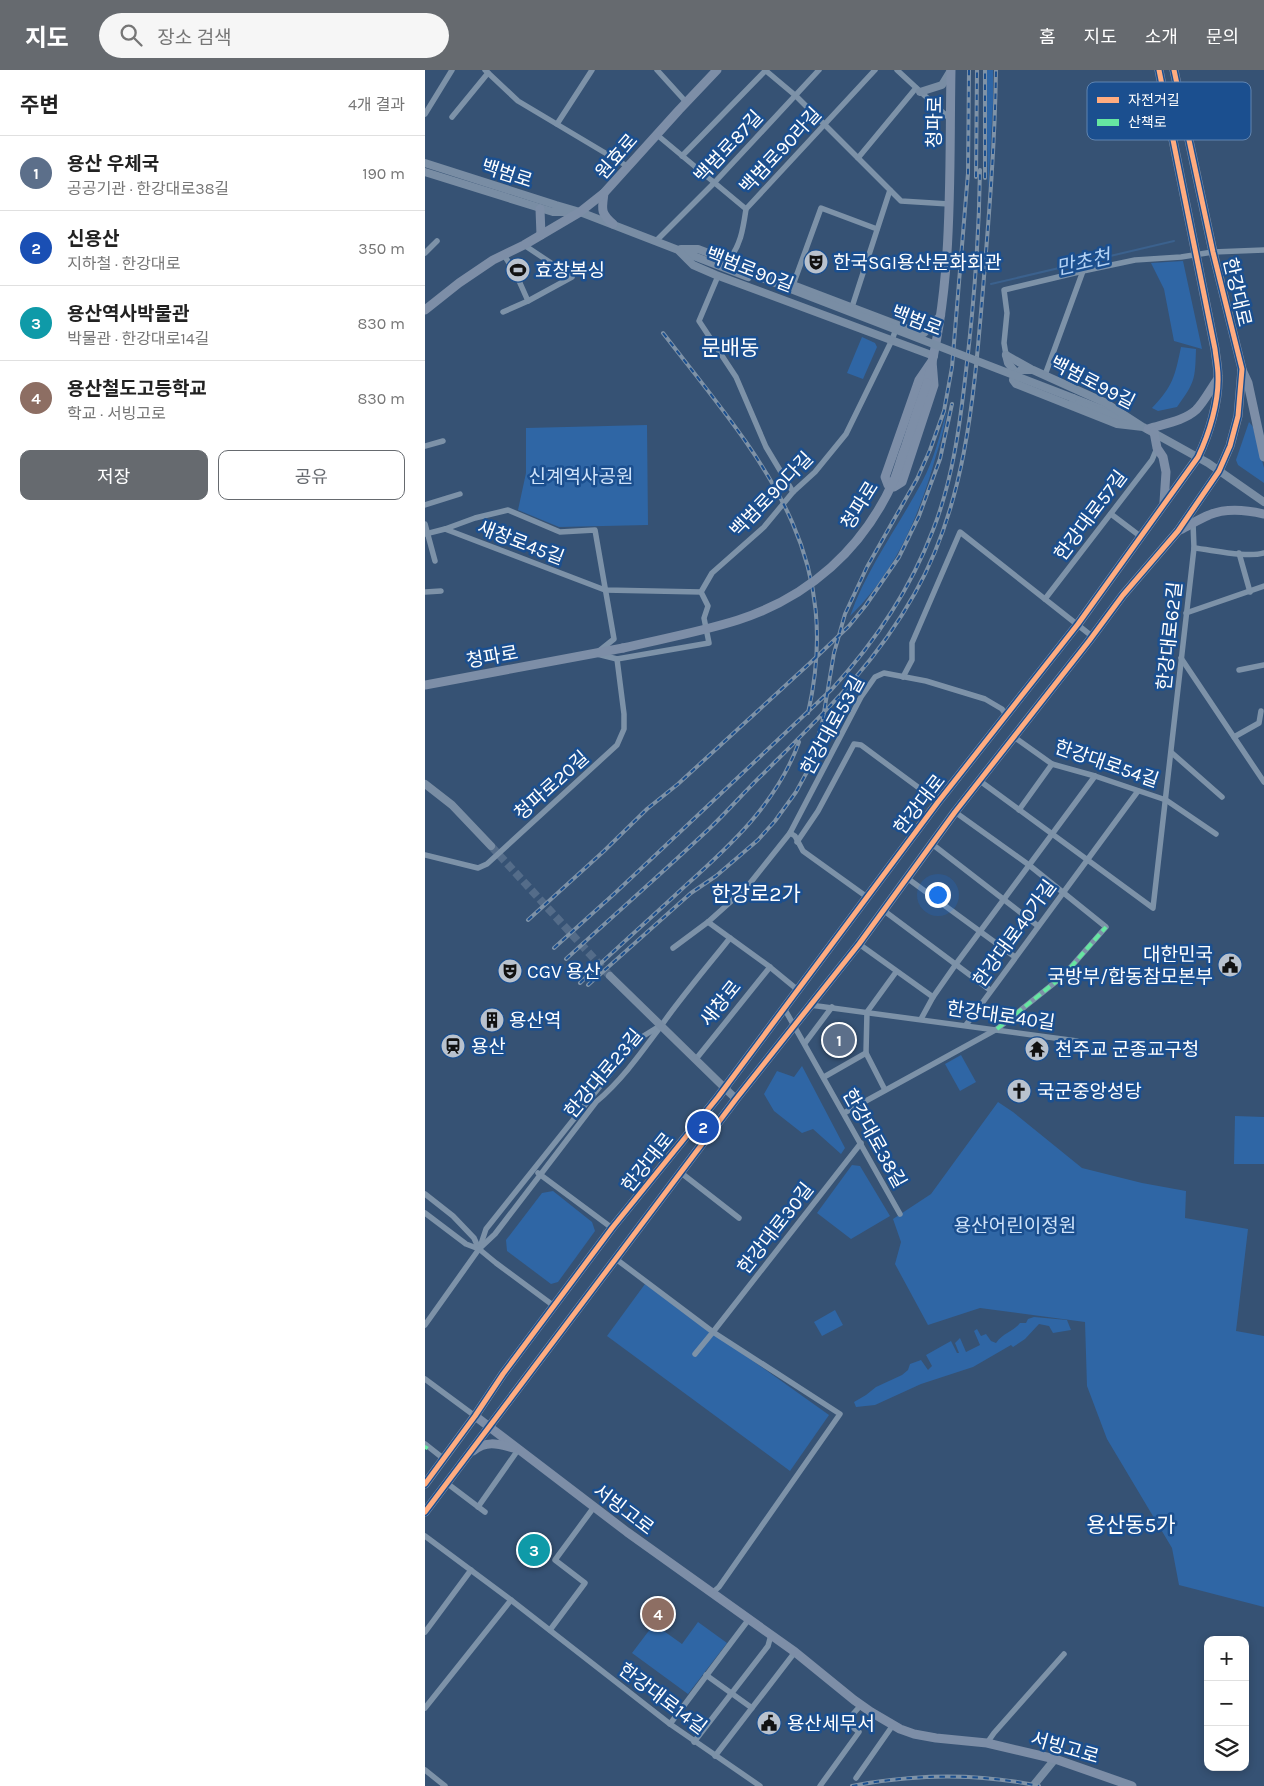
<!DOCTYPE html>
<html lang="ko">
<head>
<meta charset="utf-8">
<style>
  :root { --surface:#fff; --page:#f6f6f6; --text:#222; --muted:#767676; --line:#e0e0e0; --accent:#666a6f }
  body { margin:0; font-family:Karla,"Noto Sans KR",sans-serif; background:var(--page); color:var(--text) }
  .controls { position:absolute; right:15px; bottom:15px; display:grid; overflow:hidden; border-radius:10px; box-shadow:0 2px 8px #0003 }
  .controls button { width:45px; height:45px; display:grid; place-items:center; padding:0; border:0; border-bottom:1px solid var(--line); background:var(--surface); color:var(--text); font:25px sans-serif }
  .you { position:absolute; left:512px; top:824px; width:18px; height:18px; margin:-12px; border:4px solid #fff; border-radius:50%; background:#1a73e8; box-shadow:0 0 0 8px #1a73e833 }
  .badge { display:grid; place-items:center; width:32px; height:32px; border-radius:50%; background:var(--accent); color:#fff; font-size:16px; font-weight:700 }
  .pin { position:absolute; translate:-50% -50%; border:2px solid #fff; box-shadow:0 1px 5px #0006 }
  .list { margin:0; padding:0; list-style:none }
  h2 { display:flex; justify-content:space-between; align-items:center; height:65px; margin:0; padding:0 20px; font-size:21px }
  h2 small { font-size:16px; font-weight:400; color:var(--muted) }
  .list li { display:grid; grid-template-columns:32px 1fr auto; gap:15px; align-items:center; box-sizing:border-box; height:75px; padding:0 20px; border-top:1px solid var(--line) }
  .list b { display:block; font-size:19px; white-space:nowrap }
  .list p { margin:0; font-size:16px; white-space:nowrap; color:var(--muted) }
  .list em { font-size:16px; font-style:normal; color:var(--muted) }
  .actions { display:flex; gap:10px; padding:15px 20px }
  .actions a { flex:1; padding:11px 0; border:1px solid var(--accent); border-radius:10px; text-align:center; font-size:18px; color:var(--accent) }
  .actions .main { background:var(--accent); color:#fff }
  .icon { flex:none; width:28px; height:28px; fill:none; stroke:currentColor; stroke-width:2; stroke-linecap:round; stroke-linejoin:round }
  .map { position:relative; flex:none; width:839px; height:1716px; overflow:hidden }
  header { display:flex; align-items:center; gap:30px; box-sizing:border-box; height:70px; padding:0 25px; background:var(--accent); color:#fff }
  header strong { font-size:24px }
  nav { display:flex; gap:28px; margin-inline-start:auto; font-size:18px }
  .search { width:350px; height:45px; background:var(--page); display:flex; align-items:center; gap:12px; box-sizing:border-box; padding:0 18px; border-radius:28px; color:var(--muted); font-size:19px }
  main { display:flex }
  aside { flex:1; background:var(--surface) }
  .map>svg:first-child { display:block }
</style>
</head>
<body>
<header>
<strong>지도</strong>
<div class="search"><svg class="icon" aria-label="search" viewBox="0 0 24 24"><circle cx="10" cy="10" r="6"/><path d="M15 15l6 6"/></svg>장소 검색</div>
<nav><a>홈</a><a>지도</a><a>소개</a><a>문의</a></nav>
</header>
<main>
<aside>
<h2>주변<small>4개 결과</small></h2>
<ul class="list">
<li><span class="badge" style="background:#5c6f8a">1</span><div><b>용산 우체국</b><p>공공기관 · 한강대로38길</p></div><em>190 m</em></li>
<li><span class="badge" style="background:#1a4fb4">2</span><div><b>신용산</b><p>지하철 · 한강대로</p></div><em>350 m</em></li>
<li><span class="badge" style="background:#0f9aa8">3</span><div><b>용산역사박물관</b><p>박물관 · 한강대로14길</p></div><em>830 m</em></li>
<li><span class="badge" style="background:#8d6e63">4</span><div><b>용산철도고등학교</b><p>학교 · 서빙고로</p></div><em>830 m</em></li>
</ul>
<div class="actions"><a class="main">저장</a><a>공유</a></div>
</aside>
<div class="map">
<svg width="839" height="1716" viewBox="0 0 839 1716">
  <rect width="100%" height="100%" fill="#365274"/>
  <g fill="#2f66a5">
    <polygon points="561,0 568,0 568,33 563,122"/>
    <polygon points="758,191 777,279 749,271 739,219 726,193"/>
    <polygon points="437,267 450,273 452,277 438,309 422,303"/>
    <path d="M 756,277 L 771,279 C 770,310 770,312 752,337 L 733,341 L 727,338 C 748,316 750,306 756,277 Z"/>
    <path d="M 522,340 C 520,357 515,373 510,389 C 494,447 469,504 425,546 C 442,498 473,457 497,412 C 509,390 515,364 522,340 Z"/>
    <polygon points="824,352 828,357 839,398 839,413 813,395 811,390"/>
    <polygon points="222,355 223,455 134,457 93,440 101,403 101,358"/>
    <polygon points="536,985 551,1012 535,1021 520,994"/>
    <polygon points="377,996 420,1078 416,1084 388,1059 377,1063 349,1041 339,1024 352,1001 369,1007"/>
    <polygon points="573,1032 588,1042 657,1098 717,1113 761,1121 760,1148 823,1159 811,1261 839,1266 839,1537 754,1515 747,1478 682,1369 662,1316 660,1252 555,1238 503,1255 470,1194 476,1172 468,1149 506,1124"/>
    <polygon points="810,1046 839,1047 839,1094 809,1094"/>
    <polygon points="427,1095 435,1096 465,1146 426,1169 392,1143"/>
    <polygon points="128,1121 167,1152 170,1161 133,1212 126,1214 82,1181 81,1170 117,1123"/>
    <polygon points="220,1214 404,1345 365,1401 182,1266"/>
    <polygon points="410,1240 418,1255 397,1266 389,1252"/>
    <path d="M 609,1247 L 642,1250 L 646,1260 L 628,1263 L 624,1256 L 614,1254 L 600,1269 L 588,1277 L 586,1275 L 548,1297 L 496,1314 L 450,1335 L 431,1337 L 429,1332 L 441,1325 L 451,1317 L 477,1305 L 483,1300 L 485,1294 L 496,1290 L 503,1300 L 507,1296 L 501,1285 L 526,1271 L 532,1283 L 534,1283 L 530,1273 L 535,1268 L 541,1282 L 555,1275 L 549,1261 L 552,1259 L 556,1266 L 561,1264 L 566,1271 L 571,1273 C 579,1262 588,1262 595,1253 L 601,1253 L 603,1249 Z"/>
    <polygon points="273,1552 302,1573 263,1624 207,1583 229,1554 257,1574"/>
  </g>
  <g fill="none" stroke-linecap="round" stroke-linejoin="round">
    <polyline stroke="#3b618d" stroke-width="2" points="566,214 749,171"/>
    <polyline stroke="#546c89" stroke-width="8" stroke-dasharray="8 4" stroke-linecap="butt" points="66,776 185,906"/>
    <g stroke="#7d92a8" stroke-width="5.5">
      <polyline points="60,0 93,31 202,96"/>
      <polyline points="232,0 261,32"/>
      <polyline points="340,0 371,26 476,131 524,134"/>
      <polyline points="472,0 525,49"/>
      <polyline points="0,44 27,0"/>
      <polyline points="27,47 63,3"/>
      <polyline points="132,54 167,0"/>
      <polyline points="231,64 321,139"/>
      <polyline points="257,86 341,0"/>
      <polyline points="433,88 491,18"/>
      <polyline points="232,170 289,113 394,0"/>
      <polyline points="0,183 12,171"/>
      <polyline points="79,185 91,204 103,231"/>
      <path d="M 303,191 C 316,175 318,159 321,139 L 450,0"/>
      <polyline points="293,206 274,251 311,307 341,377 368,422"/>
      <polyline points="368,215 396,138 452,159"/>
      <polyline points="427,237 465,120"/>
      <polyline points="78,242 103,231 147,207 99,175"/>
      <polyline points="581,285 579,273 582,243 579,220 658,201"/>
      <polyline points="620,305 658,201 710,190 756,187 788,182 839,180"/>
      <polyline points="0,376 18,371"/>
      <polyline points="0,435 35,424"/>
      <polyline points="686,444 715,466"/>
      <polyline points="0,454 10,491"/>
      <polyline points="20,459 50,448 83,440 135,462 170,460 189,569 174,581"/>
      <polyline points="0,464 20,459 180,520 276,522 287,503 339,457 368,422 390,402 421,364 467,270 472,256"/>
      <path d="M 769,478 C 788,480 822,488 839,483"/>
      <polyline points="814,483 825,522"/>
      <polyline points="0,522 16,521"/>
      <polyline points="620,529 727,390 732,378"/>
      <polyline points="761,543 839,516"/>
      <polyline points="172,584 192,589 284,573 279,548 283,536 276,522"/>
      <polyline points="756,588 839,712"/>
      <polyline points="814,600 839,595"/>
      <polyline points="478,607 487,590 487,573 535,462 668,567"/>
      <polyline points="589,667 627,694 670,706 741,730 791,764"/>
      <polyline points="809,667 834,653 836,641"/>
      <polyline points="747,683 797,727"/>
      <polyline points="555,711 728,838 769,478 768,453"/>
      <polyline points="594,740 627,694"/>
      <polyline points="365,763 370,766 378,781 442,827"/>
      <polyline points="372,772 393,741 429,674 436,675 513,732"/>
      <polyline points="507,774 613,856"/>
      <polyline points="0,785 53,798 62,794 192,675 199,659 199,644 192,589"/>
      <polyline points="482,808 590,887"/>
      <polyline points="458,840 565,920"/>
      <polyline points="283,852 345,897 373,920"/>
      <polyline points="434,874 508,927"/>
      <polyline points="248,878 283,852 322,817 365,763 436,627 450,607 459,603 501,611 560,629 577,639 581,645"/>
      <polyline points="385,935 652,971"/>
      <polyline points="359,938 475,1144"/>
      <polyline points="496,949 508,927 531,894 670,706"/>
      <polyline points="541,955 713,721"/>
      <polyline points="380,973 407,937"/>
      <polyline points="271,989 345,897"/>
      <polyline points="399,1007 441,983"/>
      <polyline points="460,1020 441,983 442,942 471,902"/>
      <polyline points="419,1043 572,959 638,906 681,857 604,795 530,742"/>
      <polyline points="255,1102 314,1148"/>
      <polyline points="113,1103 187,1158"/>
      <polyline points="0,1124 28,1146 49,1168 54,1179 71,1193 129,1236"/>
      <polyline points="0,1143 41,1174 54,1179"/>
      <polyline points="55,1177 61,1159 212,970 233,957"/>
      <polyline points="191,1189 288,1262 270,1284"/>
      <path d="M 0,1255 L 54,1179 L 70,1164 L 171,1032 C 197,1010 216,983 236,956 C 257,926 282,897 305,868"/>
      <polyline points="0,1309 50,1346"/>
      <polyline points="0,1374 19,1389"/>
      <polyline points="23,1414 60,1442"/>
      <polyline points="53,1437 93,1380"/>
      <polyline points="0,1466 86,1530 245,1654 335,1716"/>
      <polyline points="287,1523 294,1517 415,1344 288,1262 436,1073"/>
      <polyline points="125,1560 160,1513 130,1490 169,1437"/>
      <polyline points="0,1562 46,1500"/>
      <polyline points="281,1605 327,1638"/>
      <polyline points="0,1638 86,1530"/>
      <polyline points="245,1654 324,1549"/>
      <polyline points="269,1672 343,1576 346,1565"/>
      <polyline points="562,1673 569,1663 639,1584"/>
      <polyline points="290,1686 370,1582"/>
      <polyline points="0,1700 20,1716"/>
      <polyline points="431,1708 468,1655"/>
      <polyline points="395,1716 434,1662 421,1652 436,1635"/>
    </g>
    <g stroke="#798da4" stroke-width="8">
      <polyline points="495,22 517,15 525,2"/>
      <polyline points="0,93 131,135 155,142 323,207"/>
      <polyline points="0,102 128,142 146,142"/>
      <polyline points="256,179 273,179 486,260 499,263 516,245"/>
      <polyline points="255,182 268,195 291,205 509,286"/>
      <polyline points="581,285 606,299"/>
      <polyline points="581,285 583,293 591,303"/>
      <polyline points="648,328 699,348"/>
      <polyline points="648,332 706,352"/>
      <polyline points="718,357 692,354 591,314 588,310 589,305 596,300 608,300 681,333 718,357 783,393 839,432"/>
      <polyline points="0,714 27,735 66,776"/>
      <polyline points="185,906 311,1029"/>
      <polyline points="608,1716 630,1689"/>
    </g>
    <g stroke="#7d8ea7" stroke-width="9">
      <path d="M 179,123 C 177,139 175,143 188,154"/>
      <polyline points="115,139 116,165"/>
      <polyline points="0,240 34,213 68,190 99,175 155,142 179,123 254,40 292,0"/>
      <polygon points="507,291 509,315 479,406 477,412 469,417 463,415 460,407 494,310"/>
      <polyline points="817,300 823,313 839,387"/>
      <path d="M 502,313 C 529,211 524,105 526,0"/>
      <path d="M 723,359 C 738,354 759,351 771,340 C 779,332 785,320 792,310"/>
      <polyline points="729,362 732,378 738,387 741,402 739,432"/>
      <path d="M 755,460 C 765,455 774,449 784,445 C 800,438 822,440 839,444"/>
      <polyline points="0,615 198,578"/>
      <polyline points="50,1346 202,1462 370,1582 429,1630 446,1642 475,1659 489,1664 511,1668 562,1673 630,1689 707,1716"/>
      <path d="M 48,1381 C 62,1370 73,1374 88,1378"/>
      <path d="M 0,1414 L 50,1346 L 78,1304 L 187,1158 L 293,1027 L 513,732 L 653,554 L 773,387 C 784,364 794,332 793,306 C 793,297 791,288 790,279 L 734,0"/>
      <polyline points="0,1442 311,1029 434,874 530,742 664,571 698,525 753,461 794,401 805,376 813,346 817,299 788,182 749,0"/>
    </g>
    <defs>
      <g id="rail">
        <polyline points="551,107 552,0"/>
        <polyline points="560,108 560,0"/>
        <path d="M 238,263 C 332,385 421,478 383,643"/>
        <polyline points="103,850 179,781 222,739 253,714 385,593 424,556 441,535 474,487 494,446 515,389 527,334"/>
        <path d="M 129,878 L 189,824 L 407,619 C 450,572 485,520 508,460 C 528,409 535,354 541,301 C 549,234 554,167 555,100"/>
        <path d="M 141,889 C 188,846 237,803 284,759 C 303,741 320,721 339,703 C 396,646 450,595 490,523 C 542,431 549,323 558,219 C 564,146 570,73 571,0"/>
        <path d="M 155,913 C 189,880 225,849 259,817 C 306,775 352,733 374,672"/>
        <polyline points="163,915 266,823 291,806 333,770 350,751 371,722 383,700 397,654 409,583 420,544 442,497 492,409 505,380 519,341 527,297 543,103 544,0"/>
        <path d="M 427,1716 C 488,1704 553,1703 614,1716"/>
      </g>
    </defs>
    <use href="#rail" stroke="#7e92a7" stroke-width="4"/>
    <use href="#rail" stroke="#1b4f8f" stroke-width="2" stroke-dasharray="5.5" stroke-linecap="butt"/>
    <polyline stroke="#798da4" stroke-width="8" points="324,203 648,328"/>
    <path stroke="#7d8ea7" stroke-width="9" d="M 198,578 C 236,569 275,562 313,550 C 384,527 438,479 469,410 C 473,400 476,388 480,378 C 487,356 494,335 502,313"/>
    <g stroke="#66e7a1" stroke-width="4" stroke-dasharray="8 4" stroke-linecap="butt">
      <polyline points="572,959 638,906 681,857"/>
      <polyline points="0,1379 2,1376"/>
    </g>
    <defs>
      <g id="cycleway">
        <path d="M 0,1414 L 50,1346 L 78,1304 L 187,1158 L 293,1027 L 513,732 L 653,554 L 773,387 C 784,364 794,332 793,306 C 793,297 791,288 790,279 L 734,0"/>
        <polyline points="0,1442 311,1029 434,874 530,742 664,571 698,525 753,461 794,401 805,376 813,346 817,299 788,182 749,0"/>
      </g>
    </defs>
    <use href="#cycleway" stroke="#1b4f8f" stroke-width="8"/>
    <use href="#cycleway" stroke="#ffac80" stroke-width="5"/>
  </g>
  <defs>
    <symbol id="theatre-disc" viewBox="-11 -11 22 22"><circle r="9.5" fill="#b9c2ce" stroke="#1b4f8f"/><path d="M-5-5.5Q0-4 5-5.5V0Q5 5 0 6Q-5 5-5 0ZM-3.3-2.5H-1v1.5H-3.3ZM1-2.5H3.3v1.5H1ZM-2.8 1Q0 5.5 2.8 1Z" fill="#111"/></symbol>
    <symbol id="stadium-disc" viewBox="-11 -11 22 22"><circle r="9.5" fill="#b9c2ce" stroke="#1b4f8f"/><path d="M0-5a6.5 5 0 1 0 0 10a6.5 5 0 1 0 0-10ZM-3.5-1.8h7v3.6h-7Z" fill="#111"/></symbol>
    <symbol id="civic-disc" viewBox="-11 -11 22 22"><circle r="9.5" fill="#b9c2ce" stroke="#1b4f8f"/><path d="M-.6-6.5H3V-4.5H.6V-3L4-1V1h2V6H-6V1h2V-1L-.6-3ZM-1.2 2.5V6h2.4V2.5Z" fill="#111"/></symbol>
    <symbol id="building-disc" viewBox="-11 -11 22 22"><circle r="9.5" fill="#b9c2ce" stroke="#1b4f8f"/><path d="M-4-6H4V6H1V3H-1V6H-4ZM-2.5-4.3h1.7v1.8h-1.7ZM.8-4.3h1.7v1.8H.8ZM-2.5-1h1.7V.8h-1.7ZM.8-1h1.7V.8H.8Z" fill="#111"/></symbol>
    <symbol id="station-disc" viewBox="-11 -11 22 22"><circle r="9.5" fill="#b9c2ce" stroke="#1b4f8f"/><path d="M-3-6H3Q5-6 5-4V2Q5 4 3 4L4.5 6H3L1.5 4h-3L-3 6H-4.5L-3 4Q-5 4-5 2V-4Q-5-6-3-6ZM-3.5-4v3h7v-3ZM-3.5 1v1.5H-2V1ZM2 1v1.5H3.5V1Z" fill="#111"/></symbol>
    <symbol id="temple-disc" viewBox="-11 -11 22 22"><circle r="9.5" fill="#b9c2ce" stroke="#1b4f8f"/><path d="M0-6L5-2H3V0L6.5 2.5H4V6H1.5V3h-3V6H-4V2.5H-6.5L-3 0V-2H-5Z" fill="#111"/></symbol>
    <symbol id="church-disc" viewBox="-11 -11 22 22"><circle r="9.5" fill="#b9c2ce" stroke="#1b4f8f"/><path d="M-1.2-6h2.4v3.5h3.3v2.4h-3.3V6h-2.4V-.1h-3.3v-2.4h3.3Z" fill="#111"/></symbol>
  </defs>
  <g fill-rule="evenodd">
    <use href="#theatre-disc" x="377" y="178" width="28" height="28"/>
    <use href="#stadium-disc" x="79" y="186" width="28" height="28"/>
    <use href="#civic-disc" x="791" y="881" width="28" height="28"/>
    <use href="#theatre-disc" x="71" y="887" width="28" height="28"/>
    <use href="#building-disc" x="53" y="936" width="28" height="28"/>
    <use href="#station-disc" x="14" y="962" width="28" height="28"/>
    <use href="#temple-disc" x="598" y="965" width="28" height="28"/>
    <use href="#church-disc" x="580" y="1007" width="28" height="28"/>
    <use href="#civic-disc" x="330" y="1639" width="28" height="28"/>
  </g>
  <g text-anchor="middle" stroke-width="5" stroke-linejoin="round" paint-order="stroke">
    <g font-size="19" fill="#fff" stroke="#1b4f8f">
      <text transform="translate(509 52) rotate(-89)" y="7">청파로</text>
      <text transform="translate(303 76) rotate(-47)" y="7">백범로87길</text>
      <text transform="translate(355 80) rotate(-47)" y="7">백범로90라길</text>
      <text transform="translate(191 86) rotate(-49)" y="7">원효로</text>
      <text transform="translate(82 103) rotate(18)" y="7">백범로</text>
      <text transform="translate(325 199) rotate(21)" y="7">백범로90길</text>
      <text transform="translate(813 222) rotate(77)" y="7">한강대로</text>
      <text transform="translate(492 250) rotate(21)" y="7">백범로</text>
      <text transform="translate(668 312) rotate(27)" y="7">백범로99길</text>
      <text transform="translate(346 424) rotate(-46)" y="7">백범로90다길</text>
      <text transform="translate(434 435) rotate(-58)" y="7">청파로</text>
      <text transform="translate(665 445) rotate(-53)" y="7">한강대로57길</text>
      <text transform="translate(96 472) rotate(21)" y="7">새창로45길</text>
      <text transform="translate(744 566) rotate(-84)" y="7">한강대로62길</text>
      <text transform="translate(67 586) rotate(-10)" y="7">청파로</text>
      <text transform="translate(407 655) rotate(-61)" y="7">한강대로53길</text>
      <text transform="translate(682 693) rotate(19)" y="7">한강대로54길</text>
      <text transform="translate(126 715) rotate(-42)" y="7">청파로20길</text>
      <text transform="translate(494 734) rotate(-52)" y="7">한강대로</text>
      <text transform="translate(589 863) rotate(-54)" y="7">한강대로40가길</text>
      <text transform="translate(295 933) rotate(-51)" y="7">새창로</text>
      <text transform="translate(576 945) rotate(8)" y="7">한강대로40길</text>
      <text transform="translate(178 1003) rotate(-50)" y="7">한강대로23길</text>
      <text transform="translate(450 1068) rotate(61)" y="7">한강대로38길</text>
      <text transform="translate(222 1092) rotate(-51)" y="7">한강대로</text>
      <text transform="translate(350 1158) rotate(-52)" y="7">한강대로30길</text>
      <text transform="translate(199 1439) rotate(37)" y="7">서빙고로</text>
      <text transform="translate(238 1628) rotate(37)" y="7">한강대로14길</text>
      <text transform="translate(640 1677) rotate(16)" y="7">서빙고로</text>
    </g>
    <g font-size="19" fill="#fff" stroke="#1b4f8f" text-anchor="start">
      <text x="408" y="199">한국SGI용산문화회관</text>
      <text x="110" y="207">효창복싱</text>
      <text x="788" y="891" text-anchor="end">대한민국<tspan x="788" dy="22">국방부/합동참모본부</tspan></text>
      <text x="102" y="908">CGV 용산</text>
      <text x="84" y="957">용산역</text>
      <text x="46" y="983">용산</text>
      <text x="630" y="986">천주교 군종교구청</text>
      <text x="612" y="1028">국군중앙성당</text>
      <text x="362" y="1660">용산세무서</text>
    </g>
    <g font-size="19" fill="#cfe3fa" stroke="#1b4f8f">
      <text x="156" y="413">신계역사공원</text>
      <text x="590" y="1162">용산어린이정원</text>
    </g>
    <g font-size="20" font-style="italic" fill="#b5d3f5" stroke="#1b4f8f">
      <text transform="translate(658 192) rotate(-13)" y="7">만초천</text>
    </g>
    <g font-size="21" fill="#fff" stroke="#1b4f8f">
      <text x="305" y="285">문배동</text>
      <text x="331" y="831">한강로2가</text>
      <text x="706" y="1462">용산동5가</text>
    </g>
  </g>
  <rect x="662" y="12" width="164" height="58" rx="8" fill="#1b4f8f" stroke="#5f84b1" stroke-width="1"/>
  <rect x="672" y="27" width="22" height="6" fill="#ffac80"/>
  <rect x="672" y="49" width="22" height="7" fill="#66e7a1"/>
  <g font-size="14" fill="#fff">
    <text x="703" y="35">자전거길</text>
    <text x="703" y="57">산책로</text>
  </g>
</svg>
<div class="controls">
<button>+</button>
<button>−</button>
<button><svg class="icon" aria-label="layers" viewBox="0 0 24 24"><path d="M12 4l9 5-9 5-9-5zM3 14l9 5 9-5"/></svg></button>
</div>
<div class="you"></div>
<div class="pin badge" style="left:414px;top:970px;background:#5c6f8a">1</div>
<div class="pin badge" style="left:278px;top:1057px;background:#1a4fb4">2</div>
<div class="pin badge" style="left:109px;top:1480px;background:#0f9aa8">3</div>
<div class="pin badge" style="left:233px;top:1544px;background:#8d6e63">4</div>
</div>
</main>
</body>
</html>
